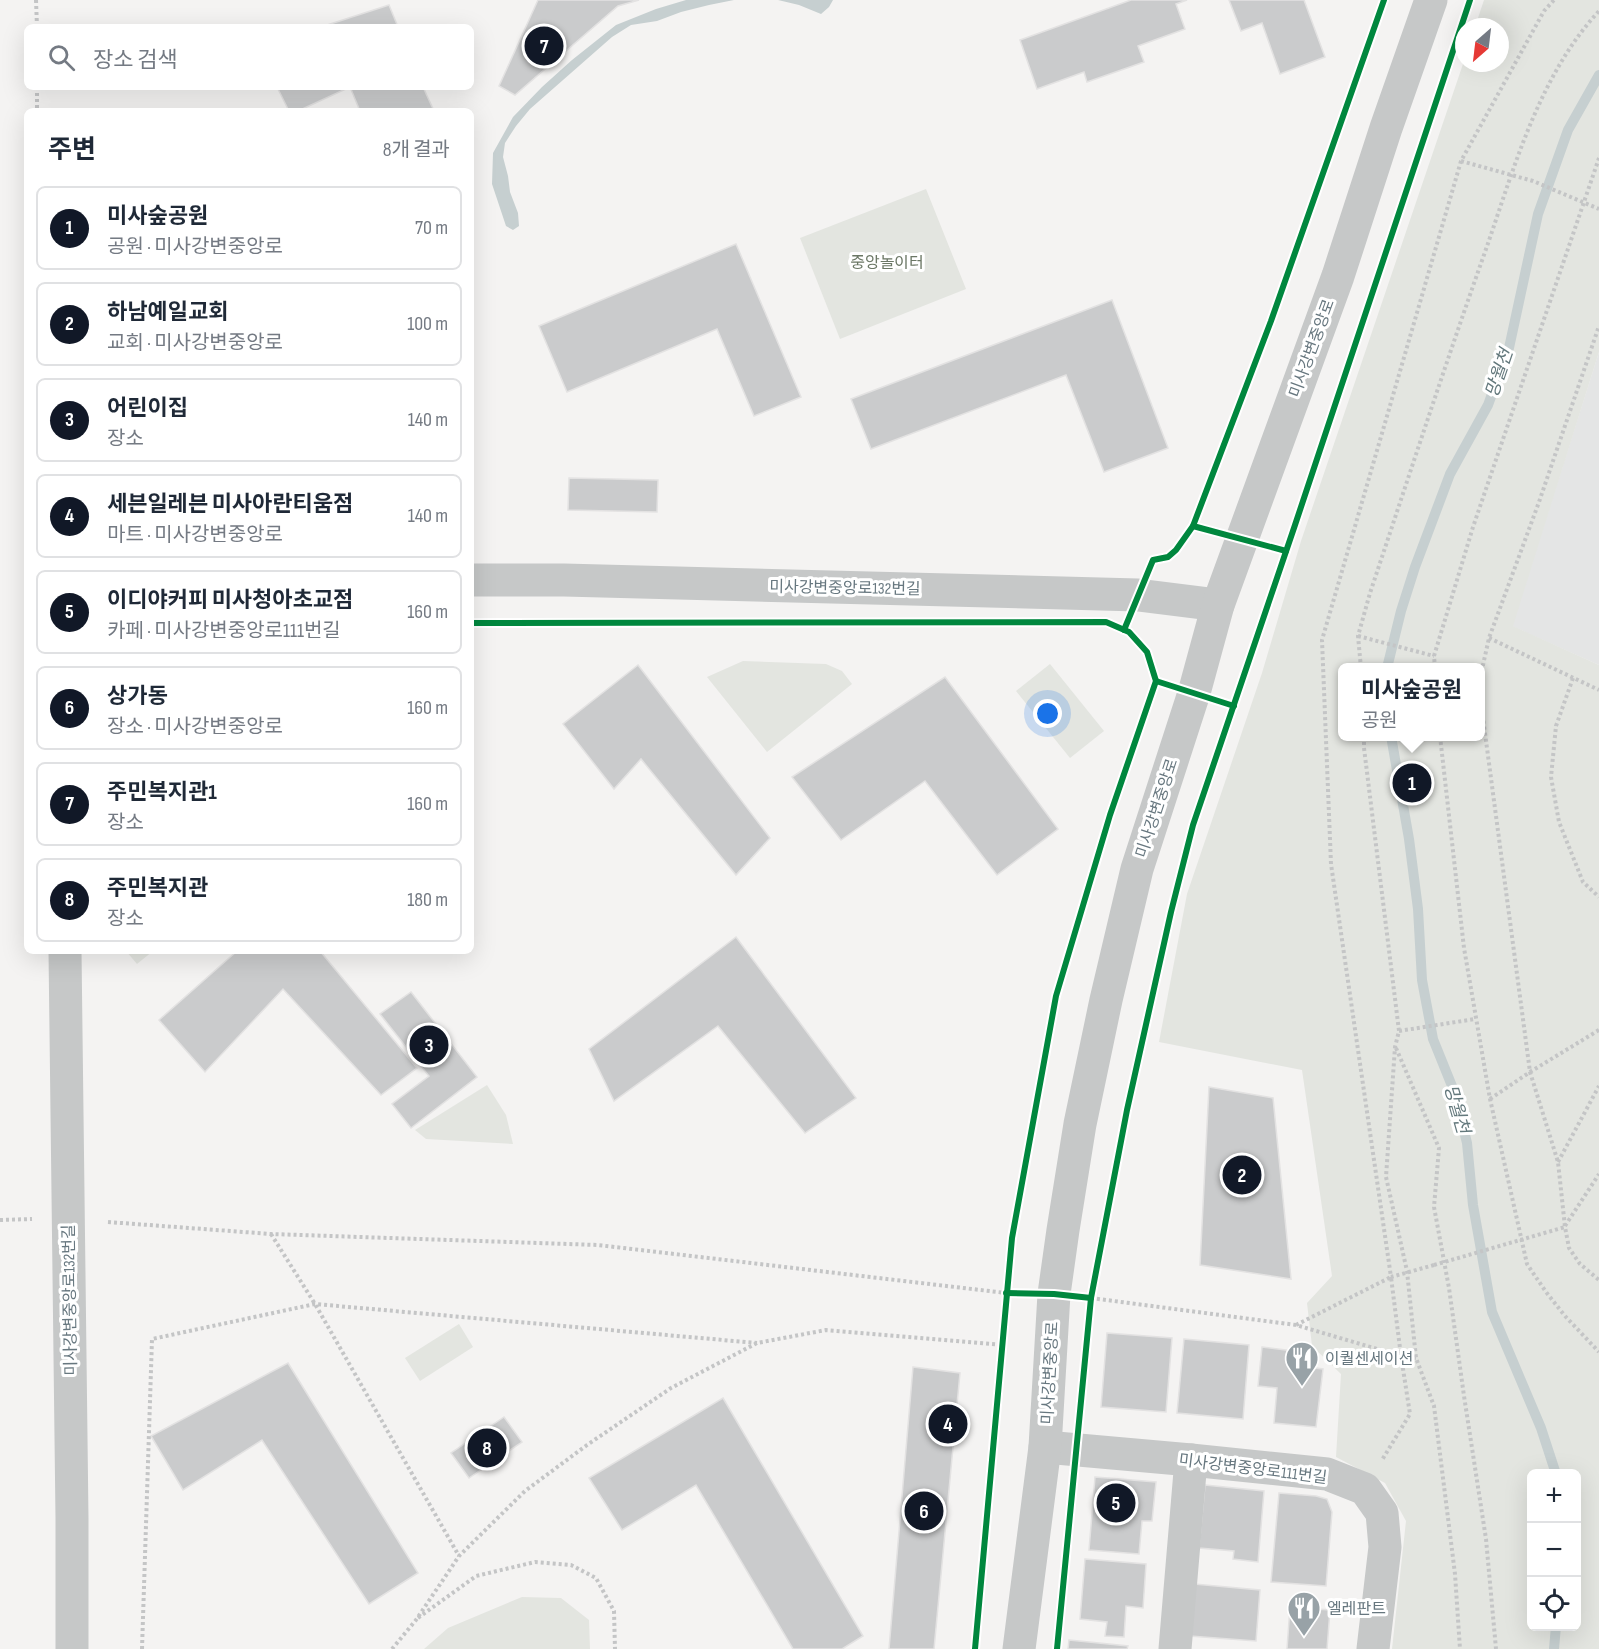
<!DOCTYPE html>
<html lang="ko">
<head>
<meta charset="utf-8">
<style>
  :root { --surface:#fff; --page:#f2f2f3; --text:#1f2937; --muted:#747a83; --line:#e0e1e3; --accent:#111827 }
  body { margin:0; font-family:"Sofia Sans Condensed","Noto Sans KR",sans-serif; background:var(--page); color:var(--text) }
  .controls { position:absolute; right:18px; bottom:18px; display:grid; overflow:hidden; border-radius:9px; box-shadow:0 6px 24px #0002 }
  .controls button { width:54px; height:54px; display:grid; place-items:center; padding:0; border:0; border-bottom:2px solid var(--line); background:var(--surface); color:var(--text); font:30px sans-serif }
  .compass { position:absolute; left:1455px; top:18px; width:54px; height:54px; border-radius:50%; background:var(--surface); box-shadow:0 6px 24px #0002; rotate:208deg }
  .you { position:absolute; left:1048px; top:714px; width:21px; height:21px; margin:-15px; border:4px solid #fff; border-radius:50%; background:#1a73e8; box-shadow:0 0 0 9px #1a73e833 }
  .badge { display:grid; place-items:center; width:39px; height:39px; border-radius:50%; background:var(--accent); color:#fff; font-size:20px; font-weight:700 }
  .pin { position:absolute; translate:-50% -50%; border:3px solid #fff; box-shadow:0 2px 6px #0006 }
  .popup { position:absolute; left:1338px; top:663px; width:147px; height:78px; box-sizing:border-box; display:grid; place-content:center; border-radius:9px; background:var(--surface); filter:drop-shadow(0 2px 4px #0005); font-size:20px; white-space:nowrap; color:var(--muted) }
  .popup b { font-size:22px; color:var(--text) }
  .popup::after { content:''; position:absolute; left:50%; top:100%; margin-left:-12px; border:12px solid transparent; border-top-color:var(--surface) }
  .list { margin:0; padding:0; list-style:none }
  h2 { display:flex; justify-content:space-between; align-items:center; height:78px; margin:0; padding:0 24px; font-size:26px }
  h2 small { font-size:20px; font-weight:400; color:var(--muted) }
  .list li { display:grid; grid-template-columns:39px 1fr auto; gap:18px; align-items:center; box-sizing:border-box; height:84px; margin:0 12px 12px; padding:0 12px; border:2px solid var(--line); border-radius:9px }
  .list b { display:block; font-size:22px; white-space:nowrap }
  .list p { margin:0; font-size:20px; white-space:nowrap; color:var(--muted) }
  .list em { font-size:20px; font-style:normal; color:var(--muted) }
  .icon { flex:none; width:33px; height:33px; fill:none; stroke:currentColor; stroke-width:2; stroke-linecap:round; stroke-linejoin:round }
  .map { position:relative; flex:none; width:1599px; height:1649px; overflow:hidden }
  .search { position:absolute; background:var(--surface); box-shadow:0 6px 24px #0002; left:24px; top:24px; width:450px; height:66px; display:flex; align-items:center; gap:15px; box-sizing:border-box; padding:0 21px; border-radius:9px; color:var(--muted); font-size:22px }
  .panel { position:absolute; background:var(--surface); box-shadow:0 6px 24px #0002; left:24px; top:108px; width:450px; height:846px; border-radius:9px }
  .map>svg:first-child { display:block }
</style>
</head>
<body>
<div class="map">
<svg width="1599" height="1649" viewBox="0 0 1599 1649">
  <rect width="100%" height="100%" fill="#f4f3f2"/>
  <polygon fill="#e4e5e5" points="1599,352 1599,665 1512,626"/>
  <g fill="#e3e5e0" fill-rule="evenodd">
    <path d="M 1484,0 L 1599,0 L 1599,352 L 1513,626 L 1599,665 L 1599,1649 L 1392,1649 L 1406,1521 L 1385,1483 L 1336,1457 L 1341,1374 L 1312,1346 L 1307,1303 L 1332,1276 L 1302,1070 L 1159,1042 L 1187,894 L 1262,673 L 1301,541 L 1464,61 L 1464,63 L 1500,63 L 1500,27 L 1475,27 ZM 1343,668 L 1481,668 L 1481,736 L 1343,736 ZM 1532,1474 L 1576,1474 L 1576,1626 L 1532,1626 Z"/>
    <polygon points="926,189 966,289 840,339 800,238"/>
    <polygon points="743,661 826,664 842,671 852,684 767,752 707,677"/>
    <polygon points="1050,664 1104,731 1070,758 1016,691"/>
    <polygon points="126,951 153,951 137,964"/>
    <polygon points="487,1085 506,1115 513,1144 426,1139 415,1130"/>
    <polygon points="459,1324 473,1347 420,1381 405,1358"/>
    <polygon points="522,1597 561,1598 589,1620 590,1649 424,1649 448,1628"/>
  </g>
  <g fill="#c6cfd0">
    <polygon points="686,0 734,0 709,5 681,12 657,21 631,25 612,37 530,109 516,126 505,143 503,157 508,176 510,192 518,213 519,226 513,230 506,226 492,184 493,153 513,117 542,87 572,60 616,25 656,9"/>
    <polygon points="778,0 833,0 829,7 821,14 799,5"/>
  </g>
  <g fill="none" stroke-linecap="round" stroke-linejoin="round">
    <g stroke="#c6cfd0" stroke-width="10">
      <polyline points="1387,668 1401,611 1415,567 1450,474 1488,405 1509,348 1538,214 1568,130 1599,75"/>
      <polyline points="1391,736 1409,839 1418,909 1422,980 1433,1039 1454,1091 1467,1143 1473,1205 1492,1312 1541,1428 1556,1474"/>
      <polyline points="1554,1649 1556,1626"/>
    </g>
  </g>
  <g fill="#cacbcc" stroke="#e3e2e2" stroke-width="1.5">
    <polygon points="538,0 639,0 618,6 515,95 499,86"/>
    <polygon points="1131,0 1187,0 1176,4 1185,29 1138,46 1144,62 1087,82 1084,72 1037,89 1020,40"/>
    <polygon points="1229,0 1304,0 1325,57 1280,74 1262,23 1241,31"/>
    <polygon points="389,5 398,27 321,27"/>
    <polygon points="277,87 423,87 434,111 360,111 350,87 298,111 289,111"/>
    <polygon points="736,244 801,397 754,416 717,329 567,392 539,326"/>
    <polygon points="1112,300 1168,448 1104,472 1066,375 871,449 851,399"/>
    <polygon points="569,478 658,480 657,512 568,510"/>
    <polygon points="638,665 770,838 736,875 641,759 614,789 563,724"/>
    <polygon points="945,677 1058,829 997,875 925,781 841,840 792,777"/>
    <polygon points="736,937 856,1098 805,1133 718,1026 614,1101 589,1049"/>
    <polygon points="237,951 320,951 417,1068 381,1095 283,989 205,1072 159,1020"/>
    <polygon points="411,992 477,1077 411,1128 392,1104 429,1076 380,1014"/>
    <polygon points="1209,1087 1273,1098 1291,1279 1200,1265"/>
    <polygon points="1107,1333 1172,1338 1166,1412 1101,1407"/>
    <polygon points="1184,1339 1249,1345 1243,1419 1177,1413"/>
    <polygon points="1262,1347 1309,1353 1308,1367 1323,1369 1316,1427 1274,1423 1277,1388 1258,1386"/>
    <polygon points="288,1363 418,1573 369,1604 262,1440 183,1490 151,1436"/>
    <polygon points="913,1367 960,1373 934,1649 889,1649"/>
    <polygon points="723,1398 863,1636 842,1649 793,1649 696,1485 622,1530 589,1478"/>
    <polygon points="504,1417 522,1442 469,1478 451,1453"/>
    <polygon points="1095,1477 1156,1482 1152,1521 1142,1521 1139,1554 1089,1550"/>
    <polygon points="1205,1485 1264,1491 1258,1562 1233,1559 1234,1551 1199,1548"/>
    <polygon points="1279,1493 1316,1496 1327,1499 1332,1512 1326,1586 1271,1582"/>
    <polygon points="1085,1559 1146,1564 1143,1608 1126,1606 1124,1637 1105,1636 1107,1622 1080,1619"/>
    <polygon points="1194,1584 1260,1590 1256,1641 1190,1636"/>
    <polygon points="1290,1607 1330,1610 1327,1649 1287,1649"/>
    <polygon points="1069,1640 1128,1646 1127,1649 1068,1649"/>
  </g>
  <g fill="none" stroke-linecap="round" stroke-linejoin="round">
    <g stroke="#c4c5c6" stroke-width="4" stroke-dasharray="3 3" stroke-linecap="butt">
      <polyline points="36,0 37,27"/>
      <polyline points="37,87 37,111"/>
      <polyline points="1461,161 1533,181 1599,209"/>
      <polyline points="471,623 762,622"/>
      <polyline points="1358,636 1434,656"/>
      <polyline points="1489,638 1599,690"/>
      <path d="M 1361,668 L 1358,636 L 1370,593 C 1408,479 1445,365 1485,252 C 1514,169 1538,77 1599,11"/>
      <polyline points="1435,668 1434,656 1473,527 1599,158"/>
      <polyline points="1573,678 1556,726 1551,777 1559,822 1583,882 1599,897"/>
      <polyline points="1481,702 1483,665 1489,638 1539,502 1599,326"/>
      <polyline points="1481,703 1530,1072 1558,1162 1565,1227 1569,1248 1580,1264 1599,1280"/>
      <polyline points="1364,736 1364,748 1399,1031 1395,1047 1386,1177 1407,1271 1416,1358 1434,1406 1455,1574 1460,1649"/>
      <polyline points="1440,736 1464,948 1490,1099 1527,1264 1546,1292 1565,1316 1599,1352"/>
      <polyline points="1399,1031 1475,1019"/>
      <polyline points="1396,1048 1439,1148 1434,1207 1449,1288 1464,1396 1486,1539 1496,1649"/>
      <polyline points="1490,1099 1530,1072 1599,1030"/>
      <polyline points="1558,1162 1599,1086"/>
      <polyline points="0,1220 32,1219"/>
      <polyline points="108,1222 271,1234 598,1245 1006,1293"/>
      <polyline points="1565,1226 1599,1174"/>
      <polyline points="271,1234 315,1304 459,1556"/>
      <polyline points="1434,1265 1391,1277 1331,864 1322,640 1461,161 1544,11 1554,0"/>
      <polyline points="1091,1298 1296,1325 1401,1356 1416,1358"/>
      <polyline points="1296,1325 1391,1277 1401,1356 1410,1414 1382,1460"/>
      <polyline points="418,1618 476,1576 535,1562 571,1565 596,1578 614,1611 615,1649"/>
      <polyline points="142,1649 152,1339 315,1304 757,1343"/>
      <polyline points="392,1649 416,1620 459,1556 525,1491 587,1445 671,1388 757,1343 826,1330 1003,1345"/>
    </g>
    <g stroke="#c6c8c8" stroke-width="33">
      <polyline points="471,580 564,580 1138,595 1218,605"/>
      <polyline points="65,951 72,1518 72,1649"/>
      <polyline points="1045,1447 1191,1460 1327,1474 1365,1489 1382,1513 1385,1547 1373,1649"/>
      <polyline points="1175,1649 1191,1460"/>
    </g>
    <polyline stroke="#c6c8c8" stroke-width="33" points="1019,1649 1045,1447 1054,1294 1063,1230 1080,1124 1106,1000 1137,869 1194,693 1218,605 1338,276 1386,128 1431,0"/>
    <polyline stroke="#c4c5c6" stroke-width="4" stroke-dasharray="3 3" stroke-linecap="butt" points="1434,1265 1565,1227"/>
    <defs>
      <g id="cycleway">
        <polyline points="1193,526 1286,551"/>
        <polyline points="471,623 1106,622 1129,632 1147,652 1156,681 1110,815 1056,996 1012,1238 975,1649"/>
        <polyline points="1124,630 1153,560 1168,557 1176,550 1193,526 1271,321 1384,0"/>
        <polyline points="1156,681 1234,706"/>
        <polyline points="1006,1293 1054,1294 1091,1298"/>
        <polyline points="1057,1649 1091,1298 1127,1110 1171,912 1193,825 1295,525 1470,0"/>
      </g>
    </defs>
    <use href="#cycleway" stroke="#fff" stroke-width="10"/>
    <use href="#cycleway" stroke="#00873e" stroke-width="6"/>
  </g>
  <defs>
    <symbol id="restaurant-pin" viewBox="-11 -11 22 30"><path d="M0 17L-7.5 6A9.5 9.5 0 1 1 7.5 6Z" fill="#98a2a7" stroke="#fff"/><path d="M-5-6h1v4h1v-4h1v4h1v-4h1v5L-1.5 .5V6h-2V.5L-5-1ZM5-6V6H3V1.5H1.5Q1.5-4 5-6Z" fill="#fff"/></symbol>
  </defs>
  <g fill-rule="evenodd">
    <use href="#restaurant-pin" x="1283" y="1339" width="38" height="52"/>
    <use href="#restaurant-pin" x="1285" y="1589" width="38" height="52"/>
  </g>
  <g text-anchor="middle" stroke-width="6" stroke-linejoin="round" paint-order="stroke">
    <g font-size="16" fill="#6b7765" stroke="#fff">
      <text x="887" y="268">중앙놀이터</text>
    </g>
    <g font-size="16" fill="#67777f" stroke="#fff">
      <text transform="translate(1311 348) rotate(-70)" y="6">미사강변중앙로</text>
      <text transform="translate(845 587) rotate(1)" y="6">미사강변중앙로132번길</text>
      <text transform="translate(1156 808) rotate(-72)" y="6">미사강변중앙로</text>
      <text transform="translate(69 1300) rotate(-91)" y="6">미사강변중앙로132번길</text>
      <text transform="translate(1049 1373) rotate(-87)" y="6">미사강변중앙로</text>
      <text transform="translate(1253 1468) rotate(7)" y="6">미사강변중앙로111번길</text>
    </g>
    <g font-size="16" fill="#67777f" stroke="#fff" text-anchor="start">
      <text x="1325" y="1364">이퀄센세이션</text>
      <text x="1327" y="1614">엘레판트</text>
    </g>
    <g font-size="18" font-style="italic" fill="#63787c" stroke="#fff">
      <text transform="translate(1499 373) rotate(-71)" y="6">망월천</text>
      <text transform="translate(1457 1109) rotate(74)" y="6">망월천</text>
    </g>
  </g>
</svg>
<div class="controls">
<button>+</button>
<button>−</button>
<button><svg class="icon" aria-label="locate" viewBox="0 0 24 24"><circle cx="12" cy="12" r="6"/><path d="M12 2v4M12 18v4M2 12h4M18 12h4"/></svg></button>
</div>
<svg class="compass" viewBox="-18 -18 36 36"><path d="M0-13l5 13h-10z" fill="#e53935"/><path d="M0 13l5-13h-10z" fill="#747a83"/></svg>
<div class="you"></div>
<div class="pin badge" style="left:1412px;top:783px">1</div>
<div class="popup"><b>미사숲공원</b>공원</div>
<div class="pin badge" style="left:1242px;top:1175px">2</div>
<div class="pin badge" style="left:429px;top:1045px">3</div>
<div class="pin badge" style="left:948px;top:1424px">4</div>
<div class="pin badge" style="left:1116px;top:1503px">5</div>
<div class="pin badge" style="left:924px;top:1511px">6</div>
<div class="pin badge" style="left:544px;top:46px">7</div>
<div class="pin badge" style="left:487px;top:1448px">8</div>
<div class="search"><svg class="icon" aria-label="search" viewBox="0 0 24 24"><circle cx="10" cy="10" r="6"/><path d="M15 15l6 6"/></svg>장소 검색</div>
<section class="panel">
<h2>주변<small>8개 결과</small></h2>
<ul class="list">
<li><span class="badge">1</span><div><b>미사숲공원</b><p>공원 · 미사강변중앙로</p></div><em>70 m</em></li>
<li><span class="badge">2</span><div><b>하남예일교회</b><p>교회 · 미사강변중앙로</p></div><em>100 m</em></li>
<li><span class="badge">3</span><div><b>어린이집</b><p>장소</p></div><em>140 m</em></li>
<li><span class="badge">4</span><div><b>세븐일레븐 미사아란티움점</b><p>마트 · 미사강변중앙로</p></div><em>140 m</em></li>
<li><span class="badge">5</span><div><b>이디야커피 미사청아초교점</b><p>카페 · 미사강변중앙로111번길</p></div><em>160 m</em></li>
<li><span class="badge">6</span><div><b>상가동</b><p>장소 · 미사강변중앙로</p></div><em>160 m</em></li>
<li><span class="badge">7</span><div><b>주민복지관1</b><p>장소</p></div><em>160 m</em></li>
<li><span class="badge">8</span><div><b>주민복지관</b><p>장소</p></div><em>180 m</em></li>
</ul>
</section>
</div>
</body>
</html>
